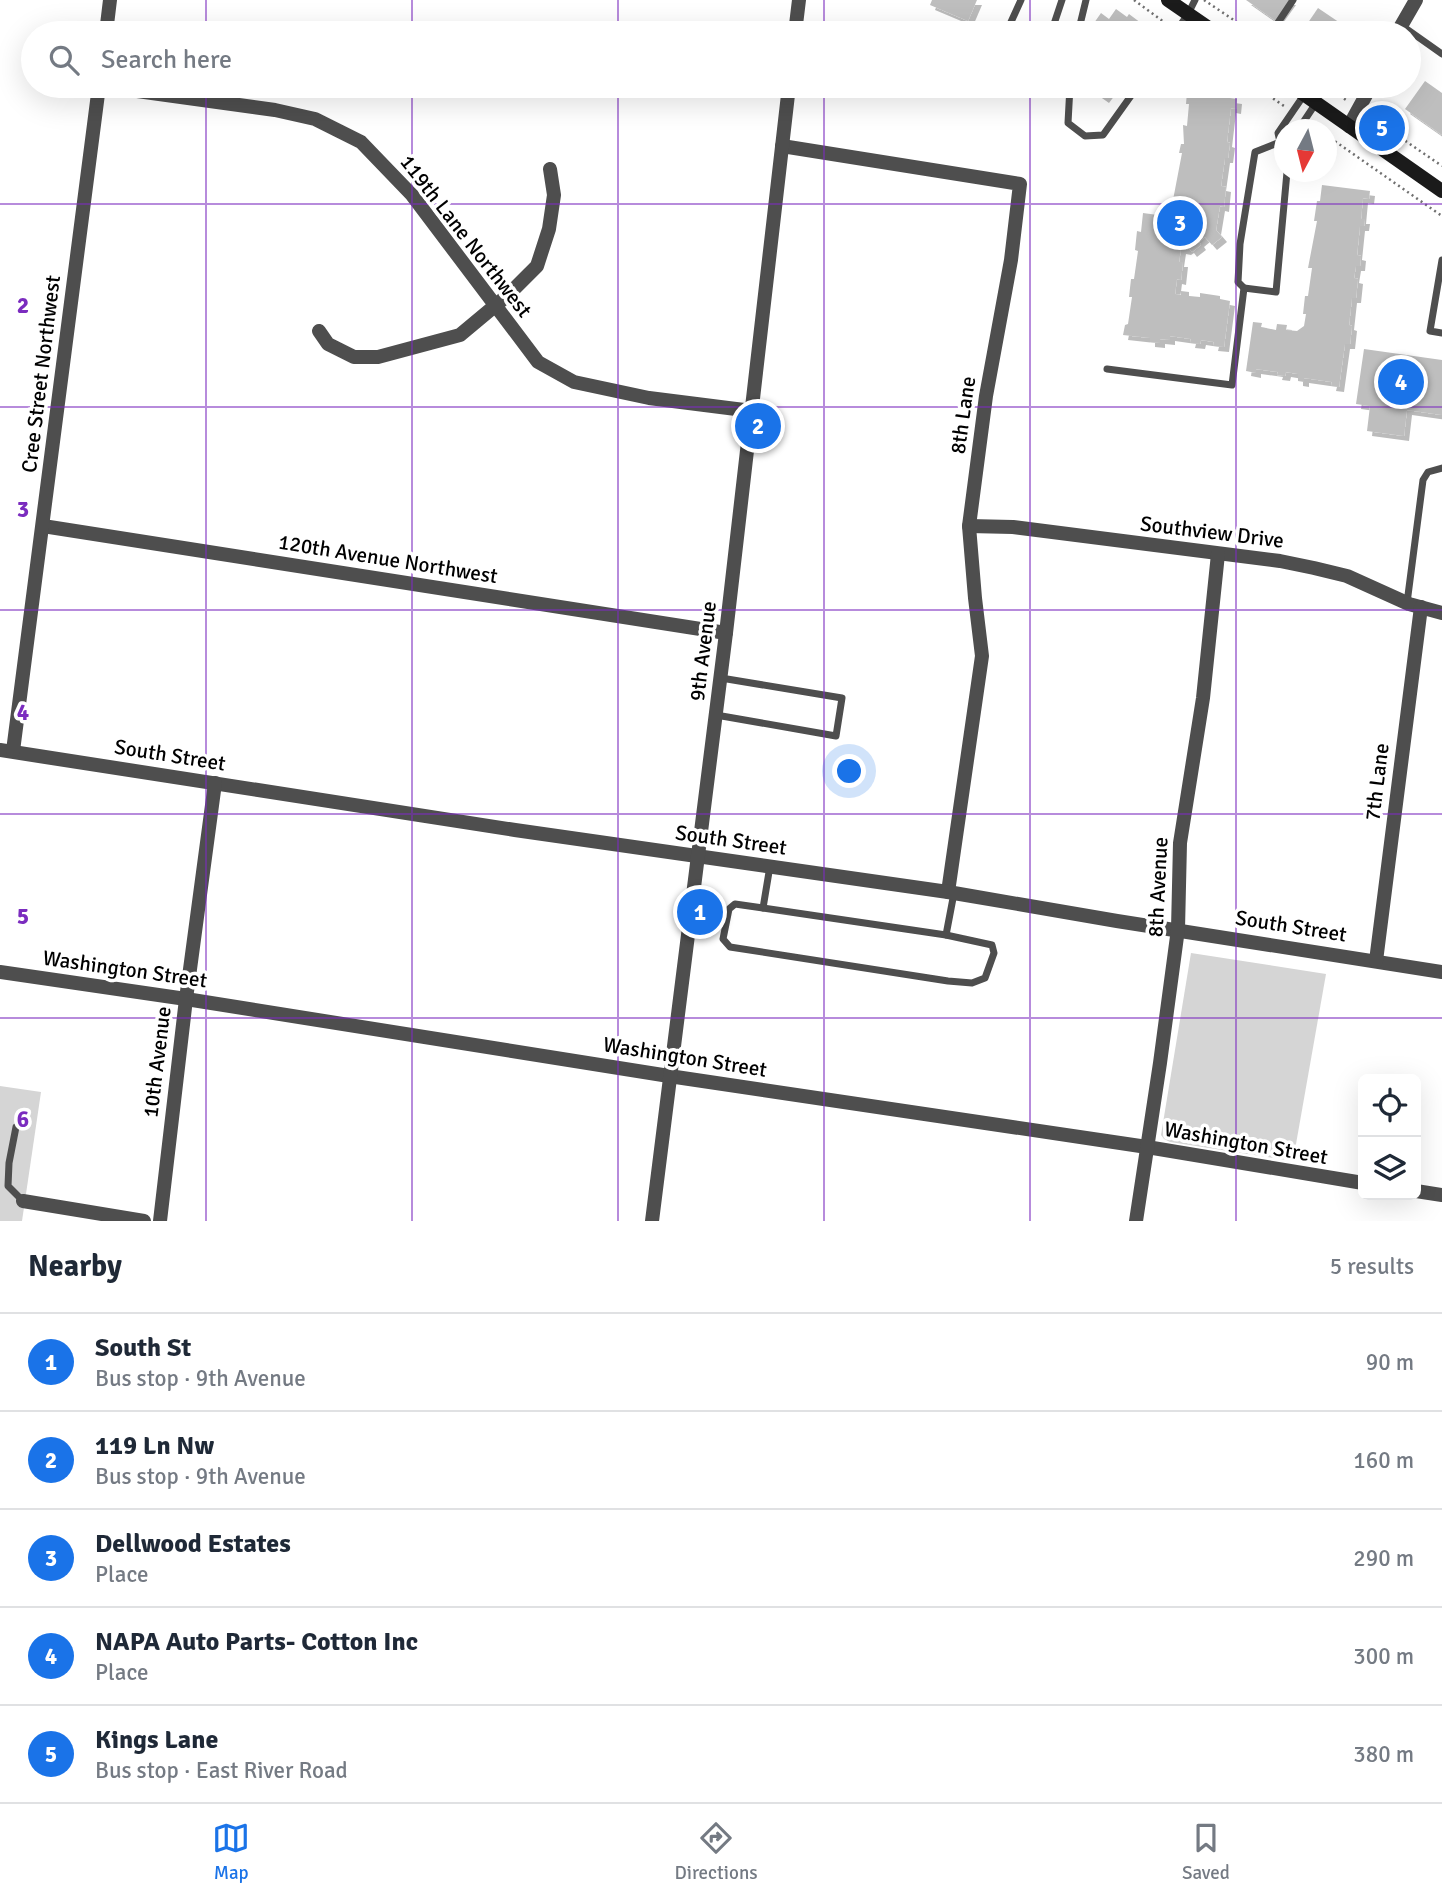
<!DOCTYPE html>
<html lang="en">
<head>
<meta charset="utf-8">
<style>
  :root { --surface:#fff; --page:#f6f6f7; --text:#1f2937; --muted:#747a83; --line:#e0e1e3; --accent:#1a73e8 }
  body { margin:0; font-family:Signika,sans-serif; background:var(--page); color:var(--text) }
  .controls { position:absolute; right:21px; bottom:21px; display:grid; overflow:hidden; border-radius:10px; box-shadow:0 7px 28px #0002 }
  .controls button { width:63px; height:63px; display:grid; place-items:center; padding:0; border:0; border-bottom:2px solid var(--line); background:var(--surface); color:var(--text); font:35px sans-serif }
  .compass { position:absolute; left:1274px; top:119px; width:63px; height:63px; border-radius:50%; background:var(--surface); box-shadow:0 7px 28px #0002; rotate:187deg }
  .you { position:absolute; left:850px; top:772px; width:24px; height:24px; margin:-18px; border:5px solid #fff; border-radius:50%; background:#1a73e8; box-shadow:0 0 0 10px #1a73e833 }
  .badge { display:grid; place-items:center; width:46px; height:46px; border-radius:50%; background:var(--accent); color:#fff; font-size:23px; font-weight:700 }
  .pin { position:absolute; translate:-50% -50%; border:4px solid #fff; box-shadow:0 2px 7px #0006 }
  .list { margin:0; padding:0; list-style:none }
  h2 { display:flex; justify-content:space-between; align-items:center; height:91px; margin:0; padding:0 28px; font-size:30px }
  h2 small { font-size:23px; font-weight:400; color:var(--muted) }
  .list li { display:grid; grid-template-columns:46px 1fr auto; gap:21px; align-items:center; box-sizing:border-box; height:98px; padding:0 28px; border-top:2px solid var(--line) }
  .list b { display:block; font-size:26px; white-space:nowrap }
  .list p { margin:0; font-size:23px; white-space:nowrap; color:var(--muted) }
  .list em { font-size:23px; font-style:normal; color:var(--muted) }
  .icon { flex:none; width:38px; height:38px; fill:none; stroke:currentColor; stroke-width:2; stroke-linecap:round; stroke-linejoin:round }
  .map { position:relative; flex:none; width:1442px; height:1221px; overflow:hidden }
  .search { position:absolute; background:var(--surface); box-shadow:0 7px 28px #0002; left:21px; right:21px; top:21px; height:77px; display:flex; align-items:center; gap:18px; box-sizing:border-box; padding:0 24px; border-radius:38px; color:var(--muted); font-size:26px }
  .sheet { height:581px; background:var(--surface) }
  nav { display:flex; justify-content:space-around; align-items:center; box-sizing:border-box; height:98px; border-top:2px solid var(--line); background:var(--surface); font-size:19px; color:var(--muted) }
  nav a { display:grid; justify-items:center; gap:4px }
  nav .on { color:var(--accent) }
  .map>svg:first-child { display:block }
</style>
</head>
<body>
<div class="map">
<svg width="1442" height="1221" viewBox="0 0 1442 1221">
  <defs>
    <filter id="shadow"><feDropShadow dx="5" dy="5" stdDeviation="0" flood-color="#0004"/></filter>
  </defs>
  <rect width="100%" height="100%" fill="#fff"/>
  <g fill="#d5d5d5">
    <polygon points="1191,953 1326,974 1293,1161 1170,1142 1164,1139 1161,1135"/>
    <polygon points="0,1086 41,1092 22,1221 0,1221"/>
  </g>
  <g fill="#bebebe" filter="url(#shadow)">
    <polygon points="932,0 977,0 968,21 930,5"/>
    <polygon points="1246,0 1291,0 1276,21"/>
    <polygon points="1318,8 1355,33 1301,33"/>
    <polygon points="1116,9 1127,17 1129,14 1149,29 1146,33 1087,33 1101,13 1109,19"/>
    <polygon points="1425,81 1442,93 1442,135 1405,109"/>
    <polygon points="1087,86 1113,86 1104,98"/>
    <polygon points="1187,92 1237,99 1236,109 1231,108 1227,142 1230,143 1228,158 1225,158 1221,186 1226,187 1224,207 1220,206 1216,230 1222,237 1212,245 1205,237 1199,242 1201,245 1192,252 1189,248 1186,250 1181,249 1179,262 1183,262 1181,280 1177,279 1175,294 1181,295 1181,291 1189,292 1189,296 1200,297 1200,293 1220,296 1220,299 1230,301 1224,347 1213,346 1214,342 1201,340 1200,344 1190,343 1191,339 1170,336 1170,340 1160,339 1160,343 1150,342 1150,338 1123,335 1125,325 1128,324 1132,297 1129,297 1131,279 1134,279 1138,251 1135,250 1137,231 1141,232 1143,213 1165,216 1175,208 1176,200 1173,200 1182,153 1179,153 1181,144 1184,144 1183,125 1187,126 1189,104 1186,104"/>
    <polygon points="1322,185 1370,191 1369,199 1363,198 1361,219 1365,219 1364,226 1360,226 1357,255 1361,256 1360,266 1356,266 1354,278 1358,279 1356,298 1352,298 1349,325 1352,326 1350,344 1345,344 1339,387 1331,386 1332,382 1304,378 1304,382 1298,381 1298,374 1286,372 1285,376 1277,375 1278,372 1256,369 1256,373 1246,371 1253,322 1262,323 1261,327 1276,330 1277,324 1287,325 1286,330 1297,331 1304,326 1306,314 1303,314 1305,296 1308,296 1312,268 1308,268 1317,221 1314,221 1317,201 1320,201"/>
    <polygon points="1364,349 1442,360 1442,415 1407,410 1404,436 1367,431 1370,406 1356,404"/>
  </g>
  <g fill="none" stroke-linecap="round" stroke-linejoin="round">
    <g stroke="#707070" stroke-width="2.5" stroke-dasharray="2 3.5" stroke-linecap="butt">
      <polyline points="1134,0 1168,25"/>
      <polyline points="1204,0 1253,33"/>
      <polyline points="1255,86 1284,106"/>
      <polyline points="1326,86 1346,100"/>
      <polyline points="1369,116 1442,166"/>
      <polyline points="1326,135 1442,216"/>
    </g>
    <g stroke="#4e4e4e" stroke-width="7">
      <polyline points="1401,25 1442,54"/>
      <polyline points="1006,33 1021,0"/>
      <polyline points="1051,33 1062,0"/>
      <polyline points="1078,33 1086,0"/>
      <polyline points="1175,33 1188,14 1195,0"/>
      <polyline points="1271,33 1293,0"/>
      <polyline points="1070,86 1068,123 1085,136 1103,135 1138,86"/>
      <polyline points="1298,130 1316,103"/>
      <polyline points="1282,142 1280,142 1278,133 1304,95"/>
      <polyline points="1442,260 1430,331 1442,333"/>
      <polyline points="1244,288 1238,282 1240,244 1255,152 1280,142 1284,153"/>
      <polyline points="1107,369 1232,385 1244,288 1276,292 1287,172"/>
      <polyline points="1407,603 1423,480 1428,472 1442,468"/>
      <polyline points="716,715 836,736 842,698 721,678"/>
      <polyline points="770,866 763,908 735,904 729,909 723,939 730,947 948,981 972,983 985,978 994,953 992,945 946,935 954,893"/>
      <polyline points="763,908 946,935"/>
      <polyline points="16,1127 9,1163 8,1186 23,1201"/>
    </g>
    <g stroke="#4e4e4e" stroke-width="14">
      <polyline points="106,33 110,0"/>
      <polyline points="795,33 799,0"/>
      <polyline points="1397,33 1416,0"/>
      <polyline points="101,86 275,110 315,119 361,142 412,195 538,362 574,382 649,398 752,411"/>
      <polyline points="1349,126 1371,86"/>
      <polyline points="782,146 1020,184 1011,260 986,396 969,526 975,598 982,656 948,892"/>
      <polyline points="319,331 328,344 354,357 378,357 460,335 508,295 537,266 549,229 554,195 550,169"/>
      <polyline points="43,526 726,633"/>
      <polyline points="969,526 1013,527 1280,561 1314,568 1347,576 1409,604 1442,613"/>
      <polyline points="0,750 515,830 948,892 1117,921 1442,972"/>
      <polyline points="13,751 99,86"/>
      <polyline points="1376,961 1421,607"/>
      <polyline points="0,972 186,999 669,1076 1147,1147 1363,1183"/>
      <polyline points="1416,1191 1442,1195"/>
      <polyline points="23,1201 144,1221"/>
      <polyline points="160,1221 186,999 215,783"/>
      <polyline points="652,1221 726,633 789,86"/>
      <polyline points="1136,1221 1160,1063 1178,929 1180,843 1203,698 1218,554"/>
    </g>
    <g stroke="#1b1b1b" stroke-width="14">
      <polyline points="1168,0 1216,33"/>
      <polyline points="1292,86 1442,191"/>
    </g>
  </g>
  <path fill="none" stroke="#7b2cbf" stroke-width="2" stroke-opacity="0.55" d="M 206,0 L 206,33M 412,0 L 412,33M 618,0 L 618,33M 824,0 L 824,33M 1030,0 L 1030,33M 1236,0 L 1236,33M 206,86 L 206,1221M 412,86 L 412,1221M 618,86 L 618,1221M 824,86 L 824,1221M 1030,86 L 1030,1221M 1236,86 L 1236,1221M 0,204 L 1442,204M 0,407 L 1442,407M 0,610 L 1442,610M 0,814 L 1442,814M 0,1018 L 1442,1018"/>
  <g text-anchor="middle" stroke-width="7" stroke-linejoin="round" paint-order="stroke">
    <g font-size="21" fill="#000" stroke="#fff">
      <text transform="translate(466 236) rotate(52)" y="7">119th Lane Northwest</text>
      <text transform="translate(41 374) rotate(-83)" y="7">Cree Street Northwest</text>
      <text transform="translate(963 415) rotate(-82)" y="7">8th Lane</text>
      <text transform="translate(1212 532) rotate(7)" y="7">Southview Drive</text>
      <text transform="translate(388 559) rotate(9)" y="7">120th Avenue Northwest</text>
      <text transform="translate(703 651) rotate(-83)" y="7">9th Avenue</text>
      <text transform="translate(170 755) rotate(9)" y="7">South Street</text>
      <text transform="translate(1377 782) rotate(-83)" y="7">7th Lane</text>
      <text transform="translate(731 840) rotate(8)" y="7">South Street</text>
      <text transform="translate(1158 887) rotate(-87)" y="7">8th Avenue</text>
      <text transform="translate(1291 926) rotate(9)" y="7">South Street</text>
      <text transform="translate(125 969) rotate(8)" y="7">Washington Street</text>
      <text transform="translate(685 1057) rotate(9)" y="7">Washington Street</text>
      <text transform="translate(157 1062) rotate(-83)" y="7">10th Avenue</text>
      <text transform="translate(1246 1143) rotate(10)" y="7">Washington Street</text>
    </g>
  </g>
  <g font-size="23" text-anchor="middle" font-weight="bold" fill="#7b2cbf" stroke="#fff" stroke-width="7" stroke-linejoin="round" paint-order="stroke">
    <text x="23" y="313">2</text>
    <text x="23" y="517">3</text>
    <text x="23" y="720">4</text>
    <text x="23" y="924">5</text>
    <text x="23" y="1127">6</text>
  </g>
</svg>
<div class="controls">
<button><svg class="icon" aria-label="locate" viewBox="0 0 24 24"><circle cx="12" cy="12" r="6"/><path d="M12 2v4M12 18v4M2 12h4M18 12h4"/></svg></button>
<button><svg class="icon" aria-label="layers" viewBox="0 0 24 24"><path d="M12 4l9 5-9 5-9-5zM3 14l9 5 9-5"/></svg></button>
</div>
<svg class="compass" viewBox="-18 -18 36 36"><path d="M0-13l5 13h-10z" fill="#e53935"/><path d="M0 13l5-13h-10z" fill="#747a83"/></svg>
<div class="you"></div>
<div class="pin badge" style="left:700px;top:912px">1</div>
<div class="pin badge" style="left:758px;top:426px">2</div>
<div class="pin badge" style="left:1180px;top:223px">3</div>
<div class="pin badge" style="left:1401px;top:382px">4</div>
<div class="pin badge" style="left:1382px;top:128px">5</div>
<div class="search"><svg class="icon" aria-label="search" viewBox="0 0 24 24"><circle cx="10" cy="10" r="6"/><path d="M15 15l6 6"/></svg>Search here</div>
</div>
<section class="sheet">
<h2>Nearby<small>5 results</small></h2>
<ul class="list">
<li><span class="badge">1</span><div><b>South St</b><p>Bus stop · 9th Avenue</p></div><em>90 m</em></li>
<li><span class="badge">2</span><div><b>119 Ln Nw</b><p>Bus stop · 9th Avenue</p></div><em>160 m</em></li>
<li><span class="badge">3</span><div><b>Dellwood Estates</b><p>Place</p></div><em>290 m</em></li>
<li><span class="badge">4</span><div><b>NAPA Auto Parts- Cotton Inc</b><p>Place</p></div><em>300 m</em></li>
<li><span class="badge">5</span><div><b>Kings Lane</b><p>Bus stop · East River Road</p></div><em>380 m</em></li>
</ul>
</section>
<nav>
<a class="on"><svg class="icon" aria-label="map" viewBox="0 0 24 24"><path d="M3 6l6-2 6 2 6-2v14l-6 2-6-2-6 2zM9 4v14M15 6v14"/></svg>Map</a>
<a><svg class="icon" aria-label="directions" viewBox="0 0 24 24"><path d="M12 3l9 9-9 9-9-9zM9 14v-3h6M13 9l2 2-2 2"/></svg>Directions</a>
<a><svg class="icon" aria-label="saved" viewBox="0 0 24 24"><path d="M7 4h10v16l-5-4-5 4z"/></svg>Saved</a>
</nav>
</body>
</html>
